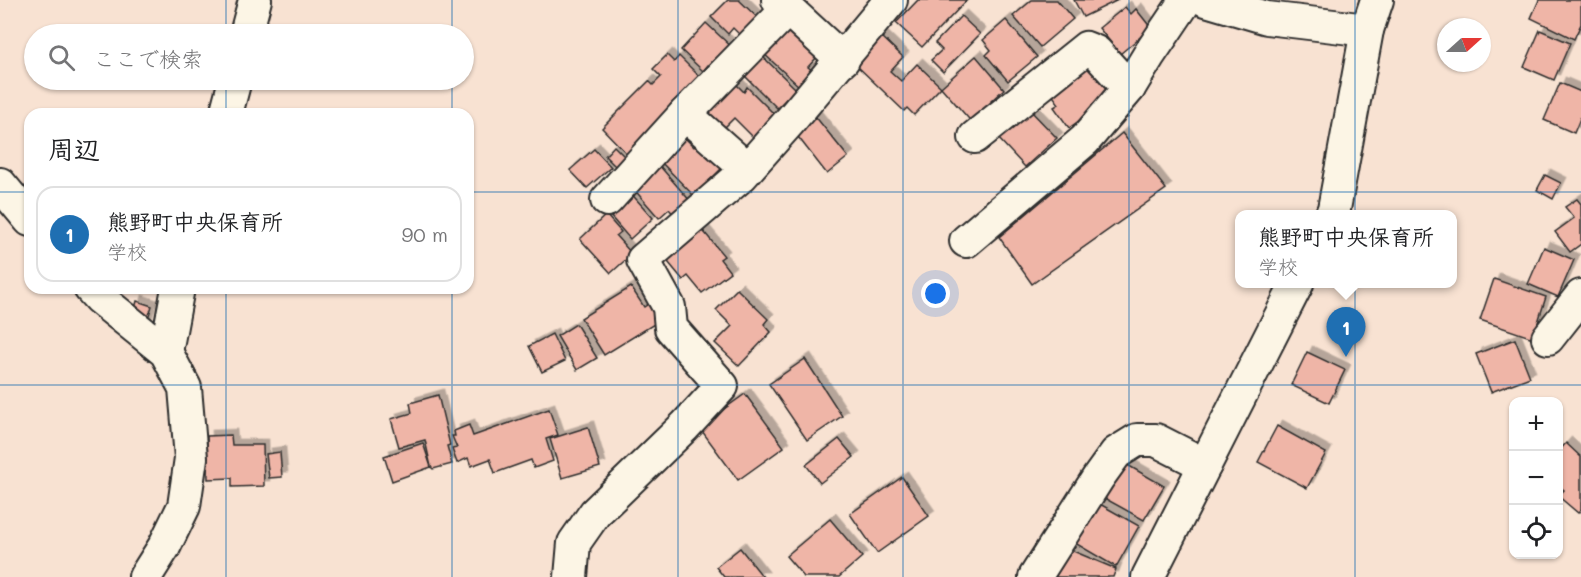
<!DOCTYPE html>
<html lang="ja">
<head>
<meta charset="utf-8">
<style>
  :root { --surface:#fff; --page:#f6f6f6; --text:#202124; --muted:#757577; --line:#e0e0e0; --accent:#1f6fb2 }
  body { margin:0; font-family:Mali,"Klee One",sans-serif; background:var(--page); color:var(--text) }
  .controls { position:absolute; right:18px; bottom:18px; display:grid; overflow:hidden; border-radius:12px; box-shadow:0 2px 4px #0004 }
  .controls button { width:54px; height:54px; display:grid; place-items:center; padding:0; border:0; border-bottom:2px solid var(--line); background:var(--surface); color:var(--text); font:30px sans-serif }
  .compass { position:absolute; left:1437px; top:18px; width:54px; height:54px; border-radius:50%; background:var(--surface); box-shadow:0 2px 4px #0004; rotate:69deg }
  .you { position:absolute; left:936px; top:294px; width:21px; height:21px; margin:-15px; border:4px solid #fff; border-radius:50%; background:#1a73e8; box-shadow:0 0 0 9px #1a73e833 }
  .badge { display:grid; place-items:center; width:39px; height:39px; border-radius:50%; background:var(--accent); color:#fff; font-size:20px; font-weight:700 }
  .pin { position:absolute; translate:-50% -50px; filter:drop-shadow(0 2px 3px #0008) }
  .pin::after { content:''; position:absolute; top:32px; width:21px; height:18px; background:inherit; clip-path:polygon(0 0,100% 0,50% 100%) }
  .popup { position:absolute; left:1235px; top:210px; width:222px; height:78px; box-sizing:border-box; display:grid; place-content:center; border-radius:12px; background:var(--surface); filter:drop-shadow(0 2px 4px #0005); font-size:20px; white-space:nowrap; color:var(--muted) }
  .popup b { font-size:22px; color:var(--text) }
  .popup::after { content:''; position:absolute; left:50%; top:100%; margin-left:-12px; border:12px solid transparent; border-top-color:var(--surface) }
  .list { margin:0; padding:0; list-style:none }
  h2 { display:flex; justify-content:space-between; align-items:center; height:78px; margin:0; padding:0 24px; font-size:26px }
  h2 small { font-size:20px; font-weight:400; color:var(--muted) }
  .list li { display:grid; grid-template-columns:39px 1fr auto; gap:18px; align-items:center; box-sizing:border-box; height:96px; margin:0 12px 12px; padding:0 12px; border:2px solid var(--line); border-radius:18px }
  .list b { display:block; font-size:22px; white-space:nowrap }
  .list p { margin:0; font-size:20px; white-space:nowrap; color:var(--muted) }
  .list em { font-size:20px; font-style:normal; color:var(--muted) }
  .icon { flex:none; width:33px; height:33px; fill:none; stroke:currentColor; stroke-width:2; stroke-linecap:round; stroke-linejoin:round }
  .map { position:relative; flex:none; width:1581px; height:577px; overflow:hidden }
  .search { position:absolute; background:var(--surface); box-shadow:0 2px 4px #0004; left:24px; top:24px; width:450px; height:66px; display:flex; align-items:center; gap:15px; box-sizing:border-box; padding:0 21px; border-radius:33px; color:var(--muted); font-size:22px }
  .panel { position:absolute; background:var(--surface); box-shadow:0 2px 4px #0004; left:24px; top:108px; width:450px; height:186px; border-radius:18px }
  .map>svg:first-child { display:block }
</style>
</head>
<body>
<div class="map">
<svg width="1581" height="577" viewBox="0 0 1581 577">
  <defs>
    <filter id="shadow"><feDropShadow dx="5.5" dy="-5.5" stdDeviation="0" flood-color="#0004"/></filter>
  </defs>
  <rect width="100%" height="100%" fill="#f8e2d2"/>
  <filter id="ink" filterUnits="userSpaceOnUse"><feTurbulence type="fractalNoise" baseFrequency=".0167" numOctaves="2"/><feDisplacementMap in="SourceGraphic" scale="12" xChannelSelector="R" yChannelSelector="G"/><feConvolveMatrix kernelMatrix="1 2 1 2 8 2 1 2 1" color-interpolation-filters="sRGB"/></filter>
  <g filter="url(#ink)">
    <g fill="#efb5a7" stroke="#2b2b2b" stroke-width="1.5" filter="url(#shadow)">
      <polygon points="728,0 739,0 764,24 747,42 733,28 728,34 711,17"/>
      <polygon points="918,0 967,0 922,47 896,23"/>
      <polygon points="1032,0 1057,0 1073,19 1040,47 1013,16"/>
      <polygon points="1074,0 1118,0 1083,17"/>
      <polygon points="1539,0 1581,0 1581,24 1574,39 1531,18"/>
      <polygon points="1125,7 1131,14 1136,9 1151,28 1120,54 1099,28"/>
      <polygon points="961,16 980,34 943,72 931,60 942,50 935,43"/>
      <polygon points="1006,20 1037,57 1008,81 986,55 991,50 983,40"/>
      <polygon points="706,23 736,51 716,72 708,65 703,71 681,50"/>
      <polygon points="785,27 817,57 808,67 814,72 800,87 762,52"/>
      <polygon points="1540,30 1570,43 1554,80 1524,67"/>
      <polygon points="881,36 903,57 890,71 901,81 917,64 941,87 914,115 907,108 904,111 855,64"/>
      <polygon points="667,55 674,62 679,56 701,78 628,155 602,128 649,81 653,85 661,77 653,69"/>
      <polygon points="761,55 796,89 777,108 739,70"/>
      <polygon points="976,56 1004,89 991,101 997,107 975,126 941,87"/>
      <polygon points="1089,64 1113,96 1069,128 1054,107 1059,104 1051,93"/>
      <polygon points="734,82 744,92 747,87 775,115 753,137 734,118 721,131 702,113"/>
      <polygon points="1560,83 1581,92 1581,116 1574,133 1544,120"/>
      <polygon points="1029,109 1057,138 1025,167 998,138"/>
      <polygon points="815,116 848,157 827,174 795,133"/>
      <polygon points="1122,133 1166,189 1032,284 999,237"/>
      <polygon points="683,136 694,147 699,141 724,166 694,196 659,160"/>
      <polygon points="614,146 630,162 621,172 605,156"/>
      <polygon points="594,149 611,167 587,188 570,170"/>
      <polygon points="658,164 691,202 675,216 669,209 659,218 632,187"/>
      <polygon points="1545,175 1561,183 1553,199 1537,190"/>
      <polygon points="627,189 653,218 630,239 605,210"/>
      <polygon points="1577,199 1581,204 1581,244 1570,252 1555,232 1574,218 1565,207"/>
      <polygon points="606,215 621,232 616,236 632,254 611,273 580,239"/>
      <polygon points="700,227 724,256 720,259 730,272 702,293 688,276 683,280 664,257"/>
      <polygon points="1544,247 1574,260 1558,297 1528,284"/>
      <polygon points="1494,279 1546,297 1533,338 1480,320"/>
      <polygon points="631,287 644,307 653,301 664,318 604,355 581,318"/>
      <polygon points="737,289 768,319 764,324 771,332 739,366 715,343 732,326 716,310"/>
      <polygon points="137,301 152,306 146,324 132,319"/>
      <polygon points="576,324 597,358 577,370 557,336"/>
      <polygon points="552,334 565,361 542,372 529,346"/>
      <polygon points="1515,339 1530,377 1491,392 1476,354"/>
      <polygon points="1307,352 1345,370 1329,403 1291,385"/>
      <polygon points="805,359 842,416 807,440 769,384"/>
      <polygon points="745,394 784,447 738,480 699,427"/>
      <polygon points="438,395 450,445 447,446 452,464 433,469 431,467 425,440 399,447 391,419 412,413 410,403"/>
      <polygon points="549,409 558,435 546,439 553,461 534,468 531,460 495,473 490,459 471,466 468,458 457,463 452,449 457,448 452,436 455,436 454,431 469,425 473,436"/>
      <polygon points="1277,426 1326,453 1307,488 1258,462"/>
      <polygon points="588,427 600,467 562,478 550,439"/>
      <polygon points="231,435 232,445 263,445 264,486 232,487 232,478 208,479 207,436"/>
      <polygon points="839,439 854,457 820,483 806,465"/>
      <polygon points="423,443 431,467 392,481 384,456"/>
      <polygon points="1566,443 1581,457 1581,510 1578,513 1558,496 1564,490 1558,485 1558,452"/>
      <polygon points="280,452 282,477 269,478 266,454"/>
      <polygon points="1124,463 1164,486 1144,520 1104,498"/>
      <polygon points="902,477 929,516 877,553 850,514"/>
      <polygon points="1098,503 1139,526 1116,567 1075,543"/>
      <polygon points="830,519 862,557 839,577 804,577 786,556"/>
      <polygon points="740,548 763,577 724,577 716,567"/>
      <polygon points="1066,548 1116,569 1113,577 1052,577"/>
    </g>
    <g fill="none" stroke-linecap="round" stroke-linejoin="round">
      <defs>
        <g id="minor">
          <polyline points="778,0 843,60"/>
          <polyline points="1206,0 1267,18 1367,30"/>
          <polyline points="246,34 255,0"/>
          <polyline points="226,114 235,80"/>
          <polyline points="975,137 1086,48 1096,52 1129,88"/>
          <polyline points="747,169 685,114 777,20"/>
          <polyline points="0,184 30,220"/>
          <polyline points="607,200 685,114"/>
          <polyline points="1332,214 1334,209 1367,30 1377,0"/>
          <polyline points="966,241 1085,140 1129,88 1149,55 1186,0"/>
          <polyline points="90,288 99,298 166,352 185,388 191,458 184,506 164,547 145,577"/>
          <polyline points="1548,338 1581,296"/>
          <polyline points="166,352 178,288"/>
          <polyline points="571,577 574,543 595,513 685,426 722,386 671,328 669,307 643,260 742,175 790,121 891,0"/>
          <polyline points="1035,577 1098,478 1116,453 1137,440 1156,440 1205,465"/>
          <polyline points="1148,577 1297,284"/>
        </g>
      </defs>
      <use href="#minor" stroke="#2b2b2b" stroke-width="36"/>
      <use href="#minor" stroke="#fcf5e5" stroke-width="32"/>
    </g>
  </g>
  <path fill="none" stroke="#1f6fb2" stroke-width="1.5" stroke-opacity="0.55" d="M 226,0 L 226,34M 452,0 L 452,34M 678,0 L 678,577M 903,0 L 903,577M 1129,0 L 1129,577M 1355,0 L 1355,577M 226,80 L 226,114M 452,80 L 452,114M 0,192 L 30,192M 468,192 L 1581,192M 226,288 L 226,577M 452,288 L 452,577M 0,385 L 1581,385"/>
</svg>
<div class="controls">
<button>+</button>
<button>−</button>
<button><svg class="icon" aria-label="locate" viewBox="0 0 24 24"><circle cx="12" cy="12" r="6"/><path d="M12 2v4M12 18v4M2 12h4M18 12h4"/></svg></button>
</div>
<svg class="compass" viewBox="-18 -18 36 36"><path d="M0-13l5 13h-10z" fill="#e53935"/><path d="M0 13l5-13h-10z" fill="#757577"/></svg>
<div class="you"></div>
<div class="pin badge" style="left:1346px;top:357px">1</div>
<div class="popup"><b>熊野町中央保育所</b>学校</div>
<div class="search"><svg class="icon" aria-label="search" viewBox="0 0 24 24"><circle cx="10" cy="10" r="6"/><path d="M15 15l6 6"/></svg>ここで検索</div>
<section class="panel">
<h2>周辺<small></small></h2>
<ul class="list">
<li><span class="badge">1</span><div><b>熊野町中央保育所</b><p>学校</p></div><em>90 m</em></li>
</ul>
</section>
</div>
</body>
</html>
